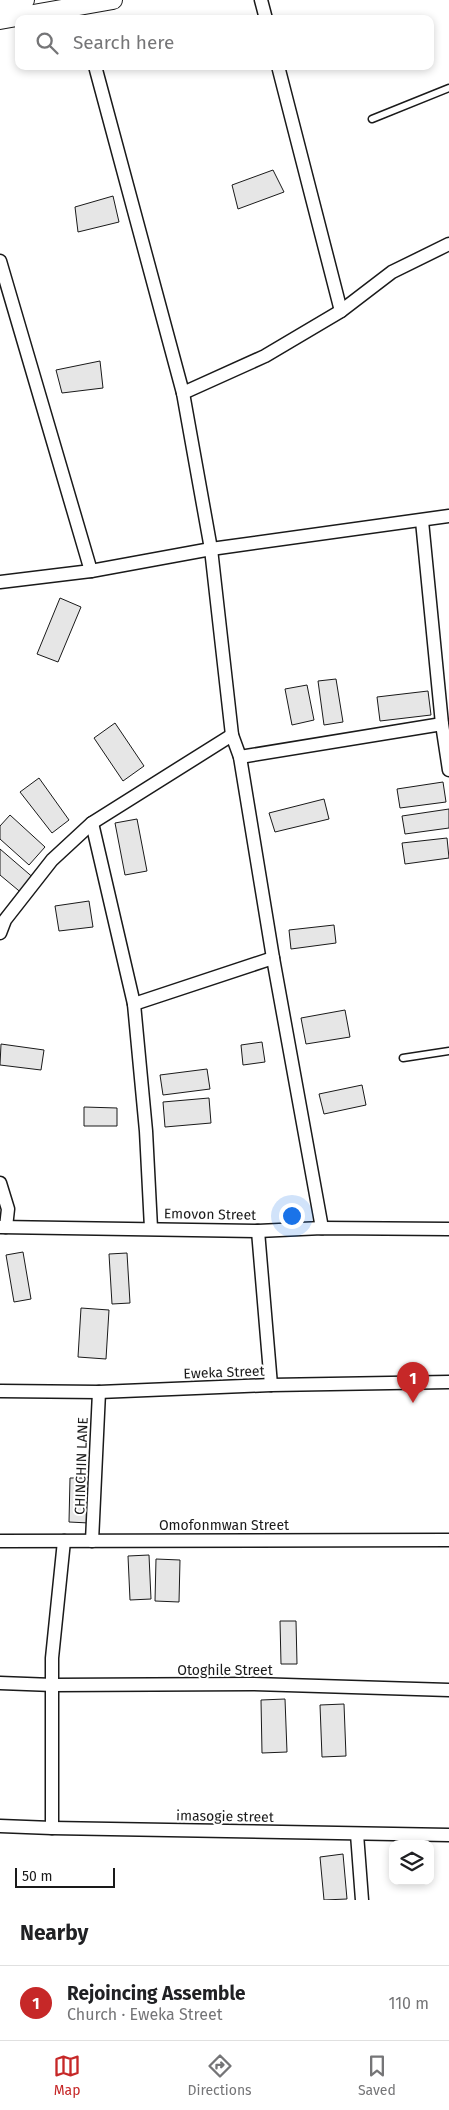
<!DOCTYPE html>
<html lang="en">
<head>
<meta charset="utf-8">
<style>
  :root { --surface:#fff; --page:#f2f2f2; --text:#202124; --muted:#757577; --line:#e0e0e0; --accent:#c62828 }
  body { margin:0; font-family:"Fira Sans",sans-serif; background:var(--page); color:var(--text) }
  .controls { position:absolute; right:15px; bottom:15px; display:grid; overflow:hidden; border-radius:10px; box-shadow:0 2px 8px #0003 }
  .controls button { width:45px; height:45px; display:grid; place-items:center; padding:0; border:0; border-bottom:1px solid var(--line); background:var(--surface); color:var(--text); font:25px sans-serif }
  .scale { position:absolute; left:15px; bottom:12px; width:100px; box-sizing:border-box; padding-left:5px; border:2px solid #1a1a1a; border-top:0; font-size:14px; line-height:18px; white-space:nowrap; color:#1a1a1a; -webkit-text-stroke:4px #fff; paint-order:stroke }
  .you { position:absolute; left:291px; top:1215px; width:18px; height:18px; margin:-12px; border:4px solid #fff; border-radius:50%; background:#1a73e8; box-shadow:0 0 0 8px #1a73e833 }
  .badge { display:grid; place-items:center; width:32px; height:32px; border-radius:50%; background:var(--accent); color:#fff; font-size:16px; font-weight:700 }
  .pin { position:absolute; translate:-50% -41px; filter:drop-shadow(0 1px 2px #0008) }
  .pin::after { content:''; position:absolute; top:26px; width:18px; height:15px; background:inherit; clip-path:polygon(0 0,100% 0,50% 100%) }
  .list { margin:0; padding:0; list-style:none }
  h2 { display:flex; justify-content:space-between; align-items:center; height:65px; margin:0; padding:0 20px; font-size:21px }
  h2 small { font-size:16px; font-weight:400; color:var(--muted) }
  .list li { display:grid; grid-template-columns:32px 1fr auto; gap:15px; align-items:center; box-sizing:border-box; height:75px; padding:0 20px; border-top:1px solid var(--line) }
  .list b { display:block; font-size:19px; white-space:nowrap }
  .list p { margin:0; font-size:16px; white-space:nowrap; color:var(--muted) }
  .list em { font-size:16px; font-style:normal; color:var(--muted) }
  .icon { flex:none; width:28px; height:28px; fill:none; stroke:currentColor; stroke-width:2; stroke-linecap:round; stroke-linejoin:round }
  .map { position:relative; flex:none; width:449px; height:1900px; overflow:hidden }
  .search { position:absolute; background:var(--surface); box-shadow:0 2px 8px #0003; left:15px; right:15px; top:15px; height:55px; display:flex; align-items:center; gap:12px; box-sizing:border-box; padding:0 18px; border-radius:10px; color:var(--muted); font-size:19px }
  .sheet { height:140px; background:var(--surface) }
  nav { display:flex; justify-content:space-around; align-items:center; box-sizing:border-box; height:70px; border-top:1px solid var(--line); background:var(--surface); font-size:14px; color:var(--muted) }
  nav a { display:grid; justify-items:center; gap:2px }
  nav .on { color:var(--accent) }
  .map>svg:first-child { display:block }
</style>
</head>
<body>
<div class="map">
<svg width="449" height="1900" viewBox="0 0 449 1900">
  <rect width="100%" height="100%" fill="#fff"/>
  <g fill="#e6e6e6" stroke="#1a1a1a">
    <polygon points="273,170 284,192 238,209 232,185"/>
    <polygon points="113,196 119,222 78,232 75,207"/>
    <polygon points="100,361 103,388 62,393 56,370"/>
    <polygon points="60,598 81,607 58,662 37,654"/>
    <polygon points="336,679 343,722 324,725 318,681"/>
    <polygon points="307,685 314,720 292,725 285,689"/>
    <polygon points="428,691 431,715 380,721 377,697"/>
    <polygon points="115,723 144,766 123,781 94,738"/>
    <polygon points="39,778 69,820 52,833 20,792"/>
    <polygon points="443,782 446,802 400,808 397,789"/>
    <polygon points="324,799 329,819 275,832 269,813"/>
    <polygon points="449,809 449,828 405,834 402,816"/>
    <polygon points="10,815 45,847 29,865 0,839 0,826"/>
    <polygon points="137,819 147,871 125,875 115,823"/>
    <polygon points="447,838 449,858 405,864 402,843"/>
    <polygon points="0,849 36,880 24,895 0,875"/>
    <polygon points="89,901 93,927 59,931 55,906"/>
    <polygon points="334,925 336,943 291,949 289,930"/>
    <polygon points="345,1010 350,1037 306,1044 301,1018"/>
    <polygon points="262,1042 265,1062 243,1065 241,1045"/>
    <polygon points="1,1044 44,1050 41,1070 0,1065"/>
    <polygon points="207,1069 210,1089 163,1095 160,1075"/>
    <polygon points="362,1085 366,1105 324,1114 319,1094"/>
    <polygon points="209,1098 211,1123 165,1127 163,1102"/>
    <polygon points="84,1107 117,1108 117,1126 84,1126"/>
    <polygon points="23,1252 31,1299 14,1302 6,1255"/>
    <polygon points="127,1253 130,1303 112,1304 109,1254"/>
    <polygon points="81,1308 109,1310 106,1359 78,1357"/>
    <polygon points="70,1478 91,1478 89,1523 69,1522"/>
    <polygon points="149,1555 151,1599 130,1600 128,1556"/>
    <polygon points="156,1559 180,1560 179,1602 155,1601"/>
    <polygon points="280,1621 296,1621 297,1664 281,1664"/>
    <polygon points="285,1699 287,1752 262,1753 261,1700"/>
    <polygon points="344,1704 346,1756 322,1757 320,1705"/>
    <polygon points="343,1854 347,1899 324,1900 320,1857"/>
  </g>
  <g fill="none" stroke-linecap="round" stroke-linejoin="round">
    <defs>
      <g id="lane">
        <polyline points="372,119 449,88"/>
        <polyline points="403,1058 449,1051"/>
      </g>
      <g id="street">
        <polyline points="261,0 266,19"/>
        <polyline points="95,66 183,393 211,549 232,735 240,757 273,958 322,1228"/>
        <polyline points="278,66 341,311"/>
        <polyline points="0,261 91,571"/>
        <polyline points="183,393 265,356 341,311 392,272 449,244"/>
        <polyline points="422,521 442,724 449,770"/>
        <polyline points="0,582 91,571 211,549 449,516"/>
        <polyline points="240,757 442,724"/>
        <polyline points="92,823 134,1004 146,1131 151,1228"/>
        <polyline points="0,933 5,920 52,860 92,823 232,735"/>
        <polyline points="134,1004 273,958"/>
        <polyline points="0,1183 8,1209 6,1227"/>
        <polyline points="0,1227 258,1231 322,1228 449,1229"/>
        <polyline points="258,1231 271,1385"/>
        <polyline points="0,1391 99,1392 271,1385 449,1382"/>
        <polyline points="0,1541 449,1540"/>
        <polyline points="92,1541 99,1392"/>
        <polyline points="0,1683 53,1685 253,1684 449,1690"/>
        <polyline points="0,1826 52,1828 449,1835"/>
        <polyline points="52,1828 52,1658 64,1541"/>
        <polyline points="357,1834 362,1900"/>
      </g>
      <g id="secondary">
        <polyline points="0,4 25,0"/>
        <polyline points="0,20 113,0"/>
      </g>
    </defs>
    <use href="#lane" stroke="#1a1a1a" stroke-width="9"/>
    <use href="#street" stroke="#1a1a1a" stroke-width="15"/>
    <use href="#secondary" stroke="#1a1a1a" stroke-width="20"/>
    <use href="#lane" stroke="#fff" stroke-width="6"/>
    <use href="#street" stroke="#fff" stroke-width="12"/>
    <use href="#secondary" stroke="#fff" stroke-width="18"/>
  </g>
  <g text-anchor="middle" stroke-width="4" stroke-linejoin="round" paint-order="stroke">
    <g font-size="14" fill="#1a1a1a" stroke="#fff">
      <text transform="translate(210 1214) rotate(1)" y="5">Emovon Street</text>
      <text transform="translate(224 1372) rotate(-2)" y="5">Eweka Street</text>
      <text transform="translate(81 1466) rotate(-88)" y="5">CHINCHIN LANE</text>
      <text x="224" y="1530">Omofonmwan Street</text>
      <text x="225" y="1675">Otoghile Street</text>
      <text transform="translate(225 1816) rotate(1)" y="5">imasogie street</text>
    </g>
  </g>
</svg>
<div class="controls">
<button><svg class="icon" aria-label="layers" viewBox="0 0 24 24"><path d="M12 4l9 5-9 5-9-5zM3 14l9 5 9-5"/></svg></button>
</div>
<div class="scale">50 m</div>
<div class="you"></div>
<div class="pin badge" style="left:413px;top:1403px">1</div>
<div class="search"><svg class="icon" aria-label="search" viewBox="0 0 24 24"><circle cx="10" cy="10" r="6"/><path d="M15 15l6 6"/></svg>Search here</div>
</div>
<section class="sheet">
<h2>Nearby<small></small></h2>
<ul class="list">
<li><span class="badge">1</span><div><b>Rejoincing Assemble</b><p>Church · Eweka Street</p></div><em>110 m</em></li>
</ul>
</section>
<nav>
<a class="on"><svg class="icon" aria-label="map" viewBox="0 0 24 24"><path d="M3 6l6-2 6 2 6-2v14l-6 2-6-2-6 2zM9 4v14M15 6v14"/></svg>Map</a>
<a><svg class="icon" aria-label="directions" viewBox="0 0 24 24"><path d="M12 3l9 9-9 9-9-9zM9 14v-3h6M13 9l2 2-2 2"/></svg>Directions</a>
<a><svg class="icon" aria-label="saved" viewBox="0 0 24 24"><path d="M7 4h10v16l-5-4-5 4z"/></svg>Saved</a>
</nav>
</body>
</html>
